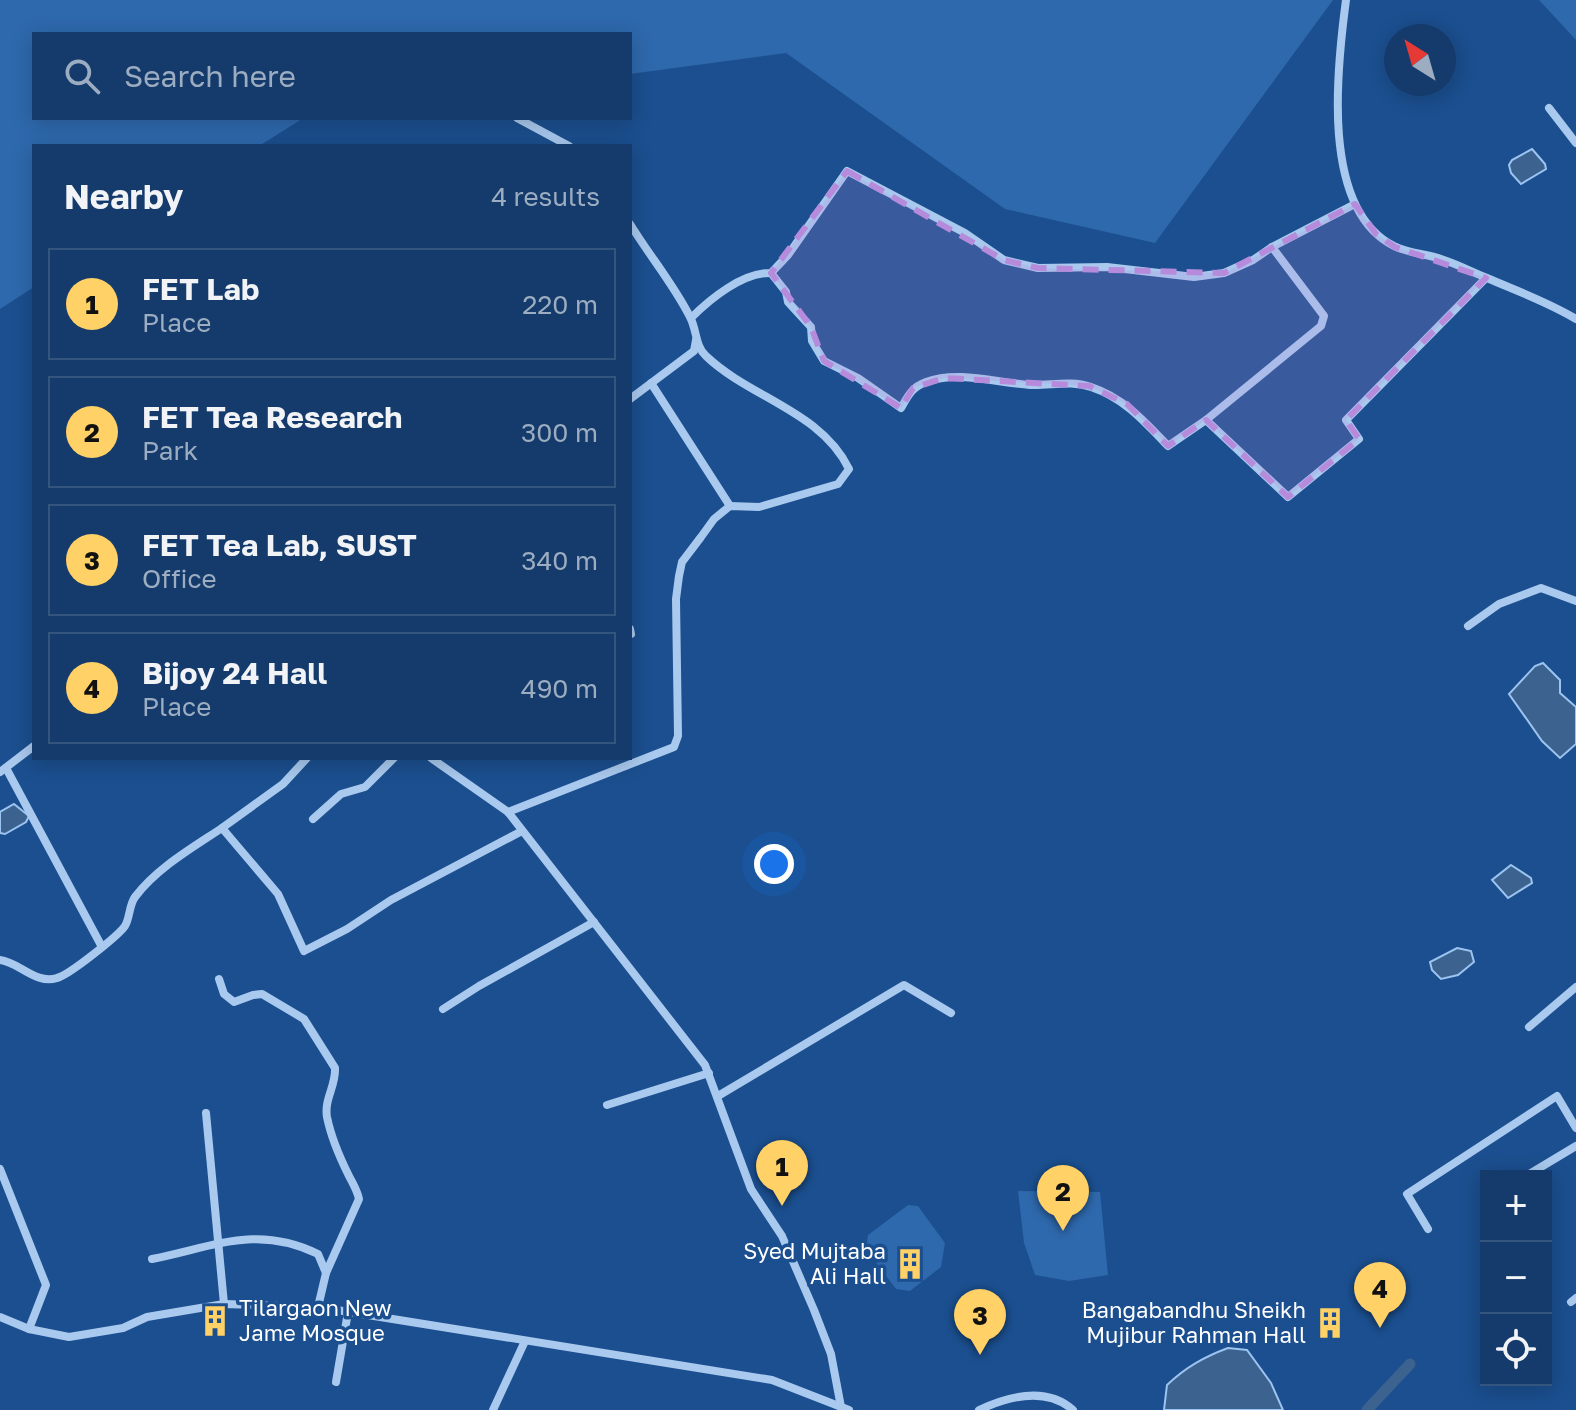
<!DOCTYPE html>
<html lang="en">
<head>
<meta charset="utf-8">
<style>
  :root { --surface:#143b6b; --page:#214673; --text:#f1f3f6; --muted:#9dadc1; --line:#33557e; --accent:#ffd166 }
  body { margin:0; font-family:"Golos Text",sans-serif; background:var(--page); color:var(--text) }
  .controls { position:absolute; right:24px; bottom:24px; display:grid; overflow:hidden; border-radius:0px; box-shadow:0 4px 20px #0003 }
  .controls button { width:72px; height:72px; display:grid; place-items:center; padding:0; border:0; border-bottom:2px solid var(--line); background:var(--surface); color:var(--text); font:40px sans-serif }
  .compass { position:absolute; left:1384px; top:24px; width:72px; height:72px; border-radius:50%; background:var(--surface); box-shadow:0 4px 20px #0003; rotate:323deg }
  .you { position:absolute; left:774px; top:864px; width:28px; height:28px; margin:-20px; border:6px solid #fff; border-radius:50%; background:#1a73e8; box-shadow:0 0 0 12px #1a73e833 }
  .badge { display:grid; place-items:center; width:52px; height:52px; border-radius:50%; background:var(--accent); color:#111; font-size:26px; font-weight:700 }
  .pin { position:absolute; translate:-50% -66px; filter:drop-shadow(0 2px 4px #0008) }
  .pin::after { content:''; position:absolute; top:42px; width:28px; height:24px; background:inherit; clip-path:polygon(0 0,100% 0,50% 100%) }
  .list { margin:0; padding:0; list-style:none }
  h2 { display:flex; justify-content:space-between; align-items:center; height:104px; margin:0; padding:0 32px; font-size:34px }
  h2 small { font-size:26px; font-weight:400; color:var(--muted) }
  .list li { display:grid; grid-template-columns:52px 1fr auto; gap:24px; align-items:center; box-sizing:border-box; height:112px; margin:0 16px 16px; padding:0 16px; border:2px solid var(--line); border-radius:0px }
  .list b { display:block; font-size:30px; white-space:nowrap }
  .list p { margin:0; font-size:26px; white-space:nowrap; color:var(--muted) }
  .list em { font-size:26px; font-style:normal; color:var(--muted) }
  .icon { flex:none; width:44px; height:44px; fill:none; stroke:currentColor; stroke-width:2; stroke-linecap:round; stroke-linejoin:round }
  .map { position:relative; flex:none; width:1576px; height:1410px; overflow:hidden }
  .search { position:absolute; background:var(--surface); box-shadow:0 4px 20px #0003; left:32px; top:32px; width:600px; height:88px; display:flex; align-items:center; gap:20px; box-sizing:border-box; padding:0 28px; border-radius:0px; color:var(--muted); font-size:30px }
  .panel { position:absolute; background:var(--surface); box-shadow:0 4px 20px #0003; left:32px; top:144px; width:600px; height:616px; border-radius:0px }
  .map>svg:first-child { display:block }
</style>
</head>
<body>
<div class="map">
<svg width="1576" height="1410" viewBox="0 0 1576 1410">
  <rect width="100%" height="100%" fill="#1b4f8f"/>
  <g fill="#2e69ad">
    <polygon points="0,0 1333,0 1155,243 1005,209 786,53 630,74 630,34 34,34 34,118 309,118 302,119 259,146 34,146 34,287 0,309"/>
    <polygon points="1539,0 1576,0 1576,40"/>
    <polygon points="1018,1191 1100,1192 1108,1275 1069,1281 1035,1275 1024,1243"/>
    <polygon points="908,1205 918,1206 945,1243 941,1267 910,1291 896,1289 866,1249 868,1235"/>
  </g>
  <g fill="#3c6290" stroke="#9cc4f0" stroke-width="2">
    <polygon points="1532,149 1545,164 1546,169 1521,184 1511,173 1509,165 1512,160"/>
    <polygon points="1543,663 1560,680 1560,693 1576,707 1576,744 1560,758 1542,741 1509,694 1535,666"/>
    <polygon points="14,804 29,816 26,822 5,834 0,833 0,812"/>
    <polygon points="1511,865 1531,878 1532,883 1508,898 1492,880"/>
    <polygon points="1457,948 1471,951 1474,962 1458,975 1441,979 1432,970 1430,962"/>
    <path d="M 1228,1348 L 1247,1350 L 1271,1383 L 1283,1410 L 1164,1410 L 1167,1385 C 1186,1367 1204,1357 1228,1348 Z"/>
  </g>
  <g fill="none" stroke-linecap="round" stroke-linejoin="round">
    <polyline stroke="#3c6290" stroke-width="11" points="1367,1410 1410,1364"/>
    <g stroke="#a9c9ee" stroke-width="8">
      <path d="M 1346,0 C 1337,67 1320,209 1394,246 C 1408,253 1426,254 1441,259 C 1457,264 1472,272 1487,278 C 1517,291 1548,302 1576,319"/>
      <polyline points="1549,108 1576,143"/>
      <polyline points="517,118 569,146"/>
      <path d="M 771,273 L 786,292 L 788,302 L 811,327 L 812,341 L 824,361 L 858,378 L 901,408 C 908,396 912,387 926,382 C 958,370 997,383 1030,385 C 1050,386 1070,380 1091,387 C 1124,398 1144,421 1168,446 L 1206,420 L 1288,497 L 1359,439 L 1346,420 L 1486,278"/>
      <path d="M 691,318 C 710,299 743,272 771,273 L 788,255 L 847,171 L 965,233 L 1004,260 L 1038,268 L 1107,267 L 1194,277 L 1224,273 L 1253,260 L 1272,247 L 1355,204"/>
      <polyline points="651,383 730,506"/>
      <polyline points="630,399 694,351 696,340"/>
      <polyline points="1206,420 1321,326 1324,316 1272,247"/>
      <polyline points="1468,626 1499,604 1541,588 1576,601"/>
      <polyline points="630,629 631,634"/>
      <polyline points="431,758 508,812 705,1065 751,1189 782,1236 814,1310 831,1354 841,1407"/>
      <polyline points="6,768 102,947"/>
      <polyline points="0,772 34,746"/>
      <path d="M 508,812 L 674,747 L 678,736 L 676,599 L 679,576 L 682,562 L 701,537 L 714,519 L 730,506 L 759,507 L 838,484 L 849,469 C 821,411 750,398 706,356 C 695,346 697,330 690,317 C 674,285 649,255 630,224"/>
      <polyline points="313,819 341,794 365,787 394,758"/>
      <polyline points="222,828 283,784 307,758"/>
      <path d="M 0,960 C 19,962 36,985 57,978 C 69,975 118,936 125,926 C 130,918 129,905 135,897 C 157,868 192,848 222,828 L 278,894 L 304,951 L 347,929 L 391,900 L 522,831"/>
      <path d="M 219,979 L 224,994 L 234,1002 L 253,995 L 262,994 L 304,1019 L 335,1068 C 336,1086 324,1099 327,1117 C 331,1137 340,1158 349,1176 C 353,1184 357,1190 359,1199 L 326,1273"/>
      <polyline points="443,1009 479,986 594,922"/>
      <polyline points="1529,1027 1576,987"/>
      <polyline points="718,1096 904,985 951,1013"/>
      <polyline points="607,1105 709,1073"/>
      <polyline points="206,1113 224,1304"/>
      <polyline points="0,1169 46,1285 29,1329"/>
      <polyline points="1526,1176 1576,1146"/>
      <polyline points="1428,1229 1407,1194 1557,1096 1576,1128"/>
      <path d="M 152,1259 C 213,1247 257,1224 318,1254 L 326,1273 L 318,1307"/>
      <polyline points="1571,1302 1576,1298"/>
      <polyline points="0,1317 29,1329 69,1337 123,1328 147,1317 224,1304 318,1307 772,1380 849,1410"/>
      <polyline points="336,1382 348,1312"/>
      <polyline points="493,1410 525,1341"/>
      <path d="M 979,1410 C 1009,1396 1046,1386 1073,1410"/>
    </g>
  </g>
  <path fill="#b68bdc" fill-opacity="0.2" stroke="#b68bdc" stroke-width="6" stroke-dasharray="16 10" stroke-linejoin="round" d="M 847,171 L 1004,260 L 1038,268 L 1224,273 L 1355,204 L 1376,234 L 1395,247 L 1486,278 L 1346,420 L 1359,439 L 1288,497 L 1206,420 L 1168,446 L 1127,404 L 1089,386 L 944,378 L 913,388 L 901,408 L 824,361 L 811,327 L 771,273 Z"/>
  <defs>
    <symbol id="building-bare" viewBox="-9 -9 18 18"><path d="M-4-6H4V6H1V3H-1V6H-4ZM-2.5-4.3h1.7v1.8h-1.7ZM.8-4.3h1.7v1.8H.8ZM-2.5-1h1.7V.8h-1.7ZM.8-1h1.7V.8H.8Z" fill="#ffd166" stroke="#1b4f8f" stroke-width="2.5" paint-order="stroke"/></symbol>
  </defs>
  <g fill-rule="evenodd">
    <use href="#building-bare" x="888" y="1242" width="44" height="44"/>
    <use href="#building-bare" x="193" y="1299" width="44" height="44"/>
    <use href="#building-bare" x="1308" y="1301" width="44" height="44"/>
  </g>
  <g text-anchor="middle" stroke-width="7" stroke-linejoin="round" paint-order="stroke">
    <g font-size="22" fill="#fff" stroke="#1b4f8f" text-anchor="end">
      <text x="886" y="1259">Syed Mujtaba<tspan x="886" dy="25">Ali Hall</tspan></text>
      <text x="239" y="1316" text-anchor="start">Tilargaon New<tspan x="239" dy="25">Jame Mosque</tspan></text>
      <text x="1306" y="1318">Bangabandhu Sheikh<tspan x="1306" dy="25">Mujibur Rahman Hall</tspan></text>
    </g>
  </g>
</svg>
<div class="controls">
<button>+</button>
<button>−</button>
<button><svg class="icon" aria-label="locate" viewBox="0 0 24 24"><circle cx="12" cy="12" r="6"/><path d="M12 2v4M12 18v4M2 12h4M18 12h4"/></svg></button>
</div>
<svg class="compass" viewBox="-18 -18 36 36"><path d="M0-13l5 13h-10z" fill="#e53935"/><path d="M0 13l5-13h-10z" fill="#9dadc1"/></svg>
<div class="you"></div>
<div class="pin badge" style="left:782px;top:1206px">1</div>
<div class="pin badge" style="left:1063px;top:1231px">2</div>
<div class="pin badge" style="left:980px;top:1355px">3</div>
<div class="pin badge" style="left:1380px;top:1328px">4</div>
<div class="search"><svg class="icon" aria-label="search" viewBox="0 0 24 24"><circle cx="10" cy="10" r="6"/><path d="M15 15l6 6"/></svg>Search here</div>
<section class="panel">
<h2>Nearby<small>4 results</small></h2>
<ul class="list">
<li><span class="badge">1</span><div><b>FET Lab</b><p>Place</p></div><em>220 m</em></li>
<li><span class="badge">2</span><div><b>FET Tea Research</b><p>Park</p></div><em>300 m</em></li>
<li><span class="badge">3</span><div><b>FET Tea Lab, SUST</b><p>Office</p></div><em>340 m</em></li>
<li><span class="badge">4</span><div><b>Bijoy 24 Hall</b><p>Place</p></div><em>490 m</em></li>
</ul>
</section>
</div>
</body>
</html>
